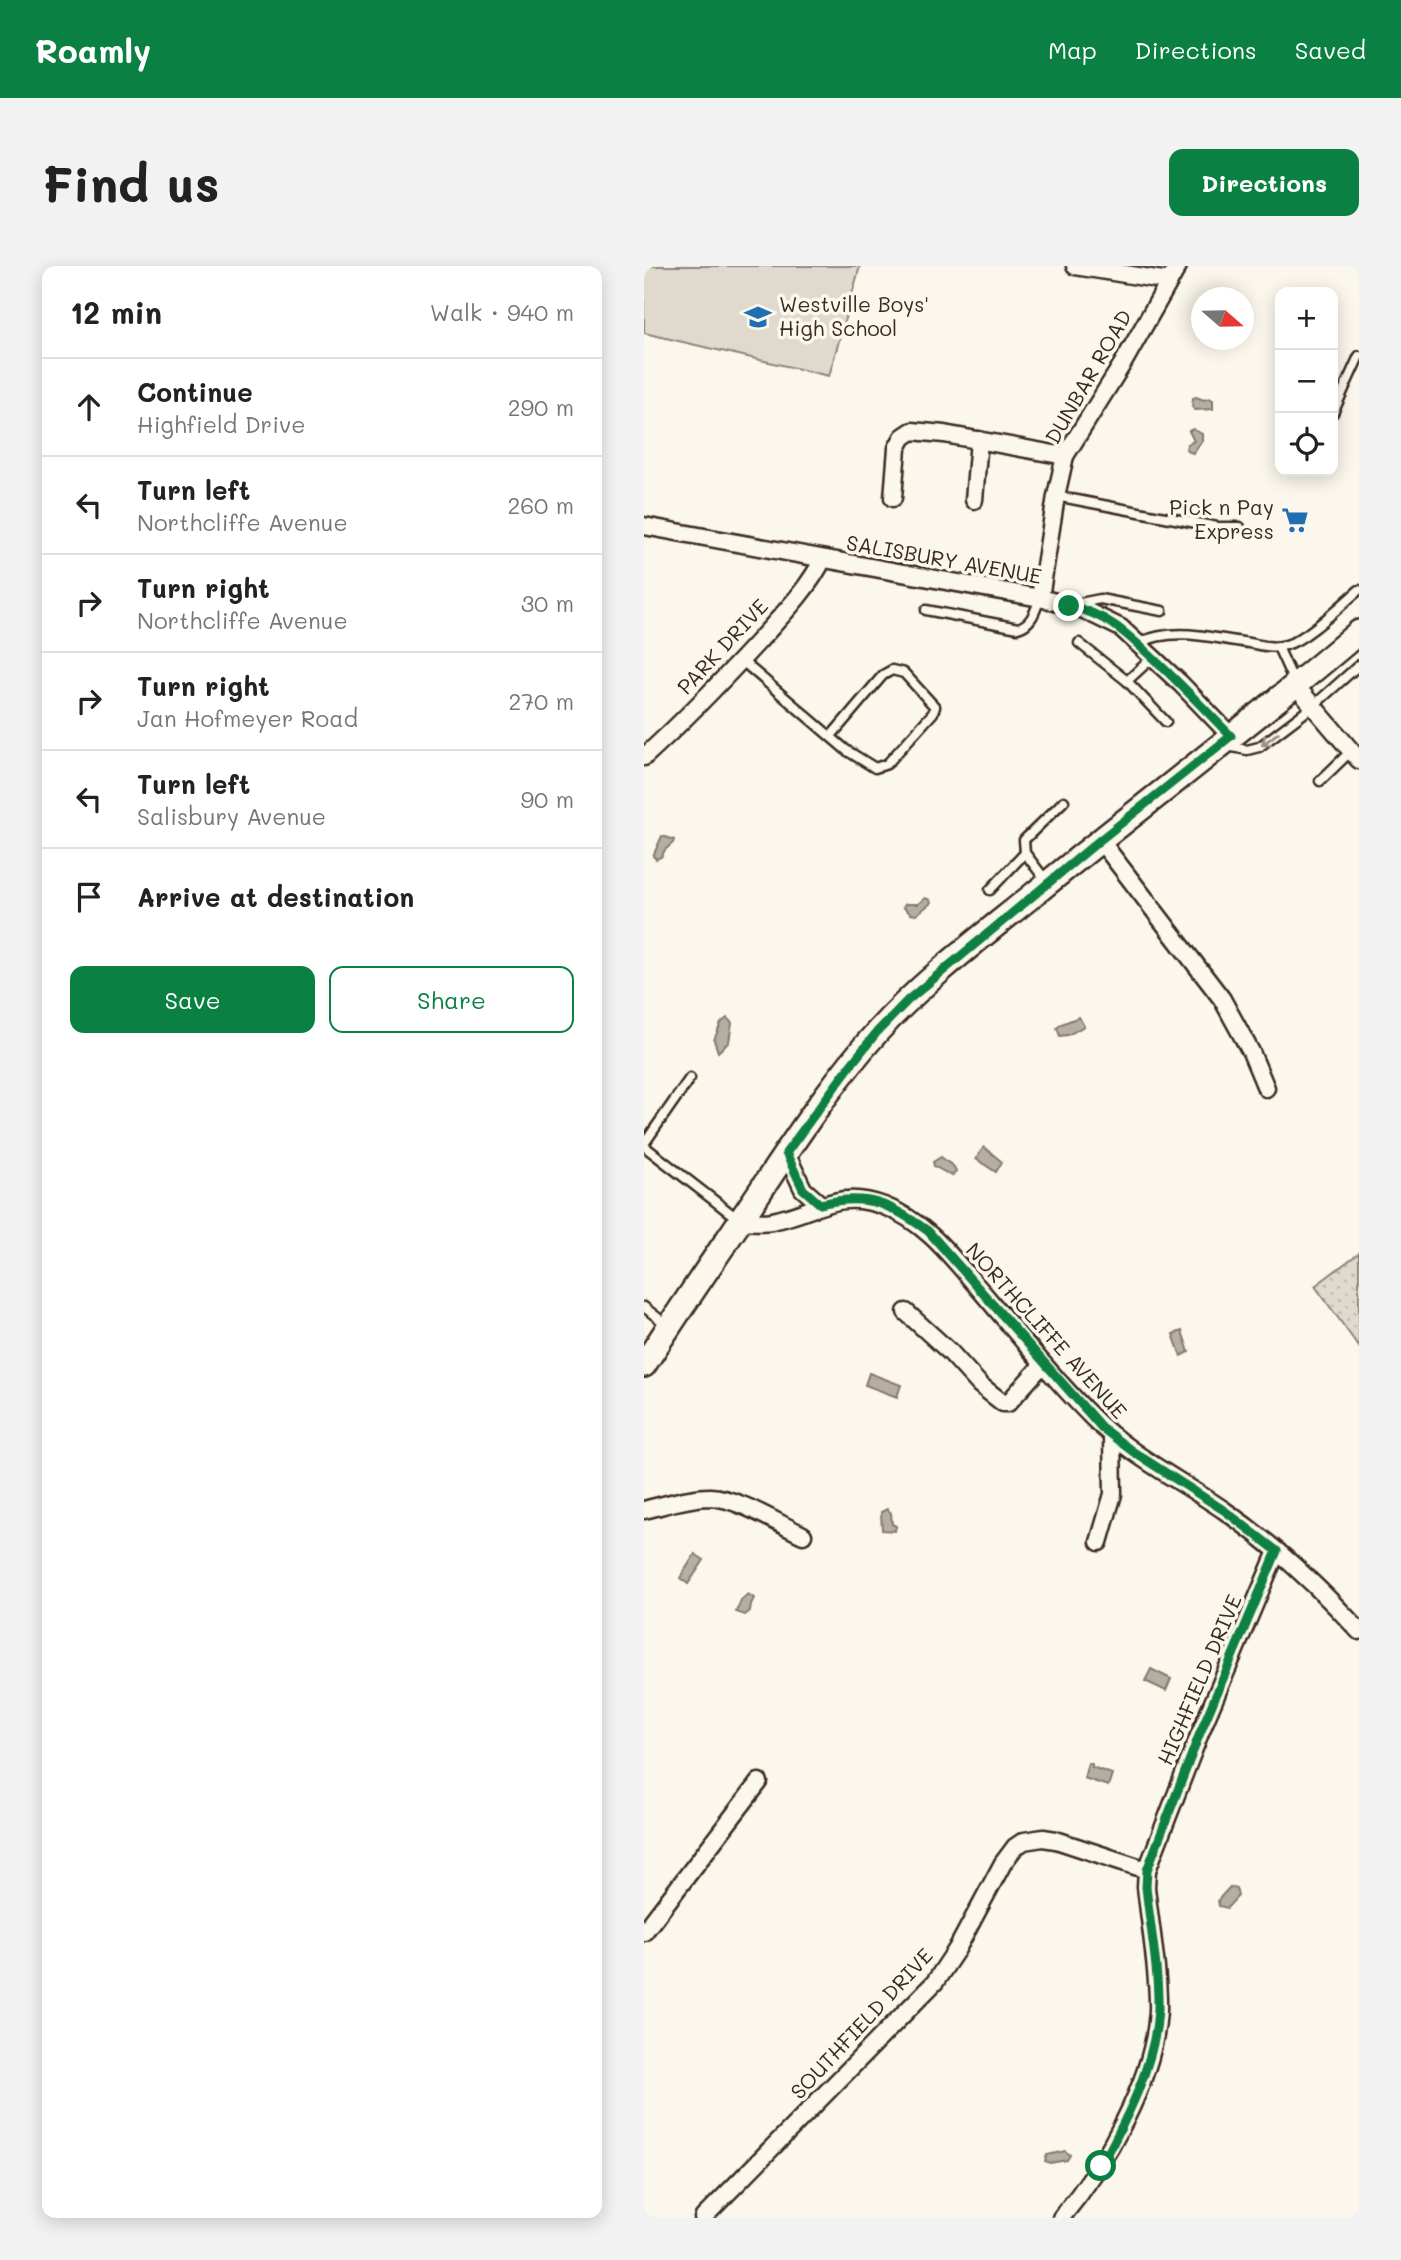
<!DOCTYPE html>
<html lang="en">
<head>
<meta charset="utf-8">
<style>
  :root { --surface:#fff; --page:#f2f2f2; --text:#222; --muted:#767676; --line:#e0e0e0; --accent:#0b8043 }
  body { margin:0; font-family:Mali,sans-serif; background:var(--page); color:var(--text) }
  .controls { position:absolute; right:21px; top:21px; display:grid; overflow:hidden; border-radius:14px; box-shadow:0 4px 18px #0003 }
  .controls button { width:63px; height:63px; display:grid; place-items:center; padding:0; border:0; border-bottom:2px solid var(--line); background:var(--surface); color:var(--text); font:35px sans-serif }
  .compass { position:absolute; left:547px; top:21px; width:63px; height:63px; border-radius:50%; background:var(--surface); box-shadow:0 4px 18px #0003; rotate:110deg }
  .stop { position:absolute; width:21px; height:21px; margin:-16px; border:5px solid #0b8043; border-radius:50%; background:#fff }
  .stop.end { background:#0b8043; border-color:#fff; box-shadow:0 2px 7px #0008 }
  .list { margin:0; padding:0; list-style:none }
  h2 { display:flex; justify-content:space-between; align-items:center; height:91px; margin:0; padding:0 28px; font-size:30px }
  h2 small { font-size:23px; font-weight:400; color:var(--muted) }
  .list li { display:grid; grid-template-columns:46px 1fr auto; gap:21px; align-items:center; box-sizing:border-box; height:98px; padding:0 28px; border-top:2px solid var(--line) }
  .list b { display:block; font-size:26px; white-space:nowrap }
  .list p { margin:0; font-size:23px; white-space:nowrap; color:var(--muted) }
  .list em { font-size:23px; font-style:normal; color:var(--muted) }
  .actions { display:flex; gap:14px; padding:21px 28px }
  .actions a { flex:1; padding:16px 0; border:2px solid var(--accent); border-radius:14px; text-align:center; font-size:24px; color:var(--accent) }
  .actions .main { background:var(--accent); color:#fff }
  .icon { flex:none; width:38px; height:38px; fill:none; stroke:currentColor; stroke-width:2; stroke-linecap:round; stroke-linejoin:round }
  .map { position:relative; flex:none; width:715px; height:1952px; overflow:hidden; border-radius:14px }
  header { display:flex; align-items:center; gap:42px; box-sizing:border-box; height:98px; padding:0 35px; background:var(--accent); color:#fff }
  header strong { font-size:33px }
  nav { display:flex; gap:38px; margin-inline-start:auto; font-size:24px }
  .intro { display:flex; align-items:center; justify-content:space-between; box-sizing:border-box; height:168px; padding:0 42px }
  h1 { margin:0; font-size:49px }
  .button { padding:18px 32px; border-radius:14px; background:var(--accent); color:#fff; font-size:24px; font-weight:700 }
  main { display:flex; gap:42px; padding:0 42px }
  aside { flex:1; background:var(--surface); border-radius:14px; box-shadow:0 4px 18px #0003 }
  .map>svg:first-child { display:block }
</style>
</head>
<body>
<header>
<strong>Roamly</strong>
<nav><a>Map</a><a>Directions</a><a>Saved</a></nav>
</header>
<div class="intro"><h1>Find us</h1><a class="button">Directions</a></div>
<main>
<aside>
<h2>12 min<small>Walk · 940 m</small></h2>
<ul class="list">
<li><svg class="icon" aria-label="ahead" viewBox="0 0 24 24"><path d="M12 20V5M6 11l6-6 6 6"/></svg><div><b>Continue</b><p>Highfield Drive</p></div><em>290 m</em></li>
<li><svg class="icon" aria-label="left" viewBox="0 0 24 24"><path d="M17 20v-9H6M10 6l-5 5 5 5"/></svg><div><b>Turn left</b><p>Northcliffe Avenue</p></div><em>260 m</em></li>
<li><svg class="icon" aria-label="right" viewBox="0 0 24 24"><path d="M7 20v-9h11M14 6l5 5-5 5"/></svg><div><b>Turn right</b><p>Northcliffe Avenue</p></div><em>30 m</em></li>
<li><svg class="icon" aria-label="right" viewBox="0 0 24 24"><path d="M7 20v-9h11M14 6l5 5-5 5"/></svg><div><b>Turn right</b><p>Jan Hofmeyer Road</p></div><em>270 m</em></li>
<li><svg class="icon" aria-label="left" viewBox="0 0 24 24"><path d="M17 20v-9H6M10 6l-5 5 5 5"/></svg><div><b>Turn left</b><p>Salisbury Avenue</p></div><em>90 m</em></li>
<li><svg class="icon" aria-label="arrive" viewBox="0 0 24 24"><path d="M6 21V4h12l-3 4 3 4H6"/></svg><div><b>Arrive at destination</b></div></li>
</ul>
<div class="actions"><a class="main">Save</a><a>Share</a></div>
</aside>
<div class="map">
<svg width="715" height="1952" viewBox="0 0 715 1952">
  <defs>
    <pattern id="grass-dots" width="8" height="8" patternUnits="userSpaceOnUse" patternTransform="scale(1.75)"><rect width="8" height="8" fill="#dfd9ce"/><path d="M2 2h.1M6 6h.1" fill="none" stroke="#c0bab0" stroke-width="1.8" stroke-linecap="round"/></pattern>
  </defs>
  <rect width="100%" height="100%" fill="#fbf7ec"/>
  <filter id="ink" filterUnits="userSpaceOnUse"><feTurbulence type="fractalNoise" baseFrequency=".0143" numOctaves="2"/><feDisplacementMap in="SourceGraphic" scale="14" xChannelSelector="R" yChannelSelector="G"/><feConvolveMatrix kernelMatrix="1 2 1 2 8 2 1 2 1" color-interpolation-filters="sRGB"/></filter>
  <g filter="url(#ink)">
    <polygon fill="url(#grass-dots)" stroke="#8d8276" stroke-width="2" points="715,987 715,1081 671,1020"/>
    <polygon fill="#dfd9ce" stroke="#8d8276" stroke-width="2" points="0,0 216,0 185,110 0,67"/>
    <g fill="#b6aea2" stroke="#85796d" stroke-width="2">
      <polygon points="552,131 560,134 565,132 569,134 569,143 551,144 548,141 549,132"/>
      <polygon points="549,163 558,168 558,175 549,187 543,185 542,182 544,178 550,175 545,165"/>
      <polygon points="18,570 30,574 29,577 21,584 17,591 12,593 9,590"/>
      <polygon points="281,632 286,634 287,637 272,649 267,648 259,641 262,638 274,638"/>
      <polygon points="435,751 440,760 424,769 416,770 413,762 417,758"/>
      <polygon points="83,752 88,757 85,776 74,786 70,774 77,757"/>
      <polygon points="340,881 358,896 352,906 332,893"/>
      <polygon points="297,891 310,901 312,905 308,910 290,900 289,896"/>
      <polygon points="538,1065 545,1086 537,1090 529,1068"/>
      <polygon points="225,1107 257,1119 253,1131 221,1119"/>
      <polygon points="243,1243 247,1247 248,1258 252,1260 251,1265 238,1264 237,1246"/>
      <polygon points="51,1288 60,1294 44,1318 36,1312"/>
      <polygon points="104,1328 110,1332 107,1338 106,1345 101,1349 92,1346 97,1334"/>
      <polygon points="507,1403 527,1413 522,1425 501,1415"/>
      <polygon points="444,1497 448,1498 448,1501 468,1508 464,1520 440,1512"/>
      <polygon points="589,1621 592,1622 594,1630 583,1642 575,1640 574,1634 585,1622"/>
      <polygon points="421,1885 426,1889 423,1894 406,1897 401,1895 403,1889"/>
    </g>
    <g fill="none" stroke-linecap="round" stroke-linejoin="round">
      <defs>
        <g id="lane">
          <polyline points="689,147 715,90"/>
          <polyline points="412,230 573,261 596,261"/>
          <polyline points="431,338 456,333 518,345"/>
          <path d="M 282,344 L 374,362 C 388,358 391,345 396,332"/>
          <polyline points="435,377 483,415"/>
          <path d="M 494,377 C 532,360 566,372 605,377 C 617,379 630,383 642,379 C 663,373 697,339 715,324"/>
          <polyline points="634,381 650,416"/>
          <polyline points="508,392 483,415 522,456"/>
          <polyline points="97,394 202,484 231,502 243,498 289,447 291,441 260,407 248,404 239,409 187,470"/>
          <polyline points="583,480 603,484 615,481 668,441 715,399"/>
          <polyline points="676,515 706,486"/>
          <polyline points="403,616 381,587 380,574 420,535"/>
          <polyline points="346,624 381,587"/>
          <polyline points="0,878 46,812"/>
          <polyline points="0,880 94,953"/>
          <polyline points="0,1041 23,1059"/>
        </g>
        <g id="street">
          <polyline points="431,0 525,15"/>
          <polyline points="249,232 253,182 259,171 268,165 300,168 421,190"/>
          <polyline points="330,234 335,174"/>
          <polyline points="0,260 396,332 438,343 477,362 537,418 587,470"/>
          <polyline points="396,332 412,230 421,190 479,97 534,0"/>
          <polyline points="652,420 715,494"/>
          <path d="M 0,491 C 40,455 77,416 113,377 C 137,350 163,325 179,293"/>
          <polyline points="456,574 578,733 607,786 622,822"/>
          <polyline points="142,887 159,923 176,938"/>
          <path d="M 96,955 C 106,955 118,957 128,955 C 171,947 194,922 240,940 C 283,956 309,993 338,1026 C 374,1068 408,1111 447,1150 C 485,1189 536,1214 581,1245 C 630,1279 674,1320 715,1365"/>
          <polyline points="262,1046 306,1086 336,1119 359,1137 364,1137 399,1098"/>
          <path d="M 0,1244 C 21,1239 44,1231 66,1231 C 94,1232 133,1257 159,1269"/>
          <polyline points="455,1276 469,1228 468,1170"/>
          <polyline points="0,1666 115,1516"/>
          <polyline points="59,1952 291,1716 313,1683 359,1597 371,1581 380,1575 399,1572 412,1574 503,1604"/>
          <path d="M 417,1952 C 461,1899 510,1815 514,1745 C 515,1707 506,1659 502,1621 L 503,1604 L 556,1467 L 633,1285"/>
        </g>
        <path id="secondary" d="M 0,1099 C 37,1041 76,985 115,927 C 152,872 189,815 234,765 C 280,714 336,672 389,629 C 497,540 609,457 715,366"/>
      </defs>
      <use href="#lane" stroke="#3b2a1e" stroke-width="13"/>
      <use href="#street" stroke="#3b2a1e" stroke-width="21"/>
      <use href="#secondary" stroke="#3b2a1e" stroke-width="28"/>
      <use href="#lane" stroke="#fbf7ec" stroke-width="8"/>
      <use href="#street" stroke="#fbf7ec" stroke-width="16"/>
      <use href="#secondary" stroke="#fbf7ec" stroke-width="23"/>
    </g>
    <defs><path id="oneway-shaft" d="M-6 0H5M1.5-3L5.5 0L1.5 3" fill="none" stroke-width="1.6" stroke-linecap="round" stroke-linejoin="round" transform="scale(1.75)"/></defs>
    <use stroke="#9b9085" href="#oneway-shaft" transform="translate(626 473) rotate(143)"/>
  </g>
  <g fill="none" stroke-linecap="round" stroke-linejoin="round" filter="url(#ink)">
    <path stroke="#0b8043" stroke-width="9" d="M 425,340 C 466,349 485,370 514,397 C 540,421 563,446 587,470 L 456,574 L 264,734 L 233,766 L 206,800 L 142,887 L 159,923 L 176,938 C 224,927 244,937 284,965 L 458,1162 L 488,1185 L 581,1245 L 633,1285 L 556,1467 L 503,1604 L 502,1621 C 506,1660 515,1705 514,1744 C 511,1799 482,1854 457,1900"/>
  </g>
  <defs>
    <symbol id="school-bare" viewBox="-9 -9 18 18"><path d="M0-5L7-2L0 1L-7-2ZM-4 1L0 2.5L4 1V4Q0 6-4 4Z" fill="#1f6fb2" stroke="#fbf7ec" stroke-width="2.5" paint-order="stroke"/></symbol>
    <symbol id="supermarket-bare" viewBox="-9 -9 18 18"><path d="M-6-5.5h2.5l.6 2H6L4.5 2H-2.5L-4.4-4H-6ZM-1.5 3.2a1.3 1.3 0 1 0 .1 0ZM3 3.2a1.3 1.3 0 1 0 .1 0Z" fill="#1f6fb2" stroke="#fbf7ec" stroke-width="2.5" paint-order="stroke"/></symbol>
  </defs>
  <g fill-rule="evenodd">
    <use href="#school-bare" x="95" y="32" width="38" height="38"/>
    <use href="#supermarket-bare" x="632" y="235" width="38" height="38"/>
  </g>
  <g text-anchor="middle" stroke-width="7" stroke-linejoin="round" paint-order="stroke">
    <g font-size="21" fill="#3b2a1e" stroke="#fbf7ec" text-anchor="start">
      <text x="135" y="46">Westville Boys'<tspan x="135" dy="24">High School</tspan></text>
      <text x="630" y="249" text-anchor="end">Pick n Pay<tspan x="630" dy="24">Express</tspan></text>
    </g>
    <g font-size="21" fill="#3b2a1e" stroke="#fbf7ec">
      <text transform="translate(445 111) rotate(-60)" y="7">DUNBAR ROAD</text>
      <text transform="translate(300 294) rotate(10)" y="7">SALISBURY AVENUE</text>
      <text transform="translate(79 381) rotate(-47)" y="7">PARK DRIVE</text>
      <text transform="translate(402 1065) rotate(48)" y="7">NORTHCLIFFE AVENUE</text>
      <text transform="translate(556 1414) rotate(-67)" y="7">HIGHFIELD DRIVE</text>
      <text transform="translate(218 1758) rotate(-47)" y="7">SOUTHFIELD DRIVE</text>
    </g>
  </g>
</svg>
<div class="controls">
<button>+</button>
<button>−</button>
<button><svg class="icon" aria-label="locate" viewBox="0 0 24 24"><circle cx="12" cy="12" r="6"/><path d="M12 2v4M12 18v4M2 12h4M18 12h4"/></svg></button>
</div>
<svg class="compass" viewBox="-18 -18 36 36"><path d="M0-13l5 13h-10z" fill="#e53935"/><path d="M0 13l5-13h-10z" fill="#767676"/></svg>
<div class="stop" style="left:457px;top:1900px"></div>
<div class="stop end" style="left:425px;top:340px"></div>
</div>
</main>
</body>
</html>
